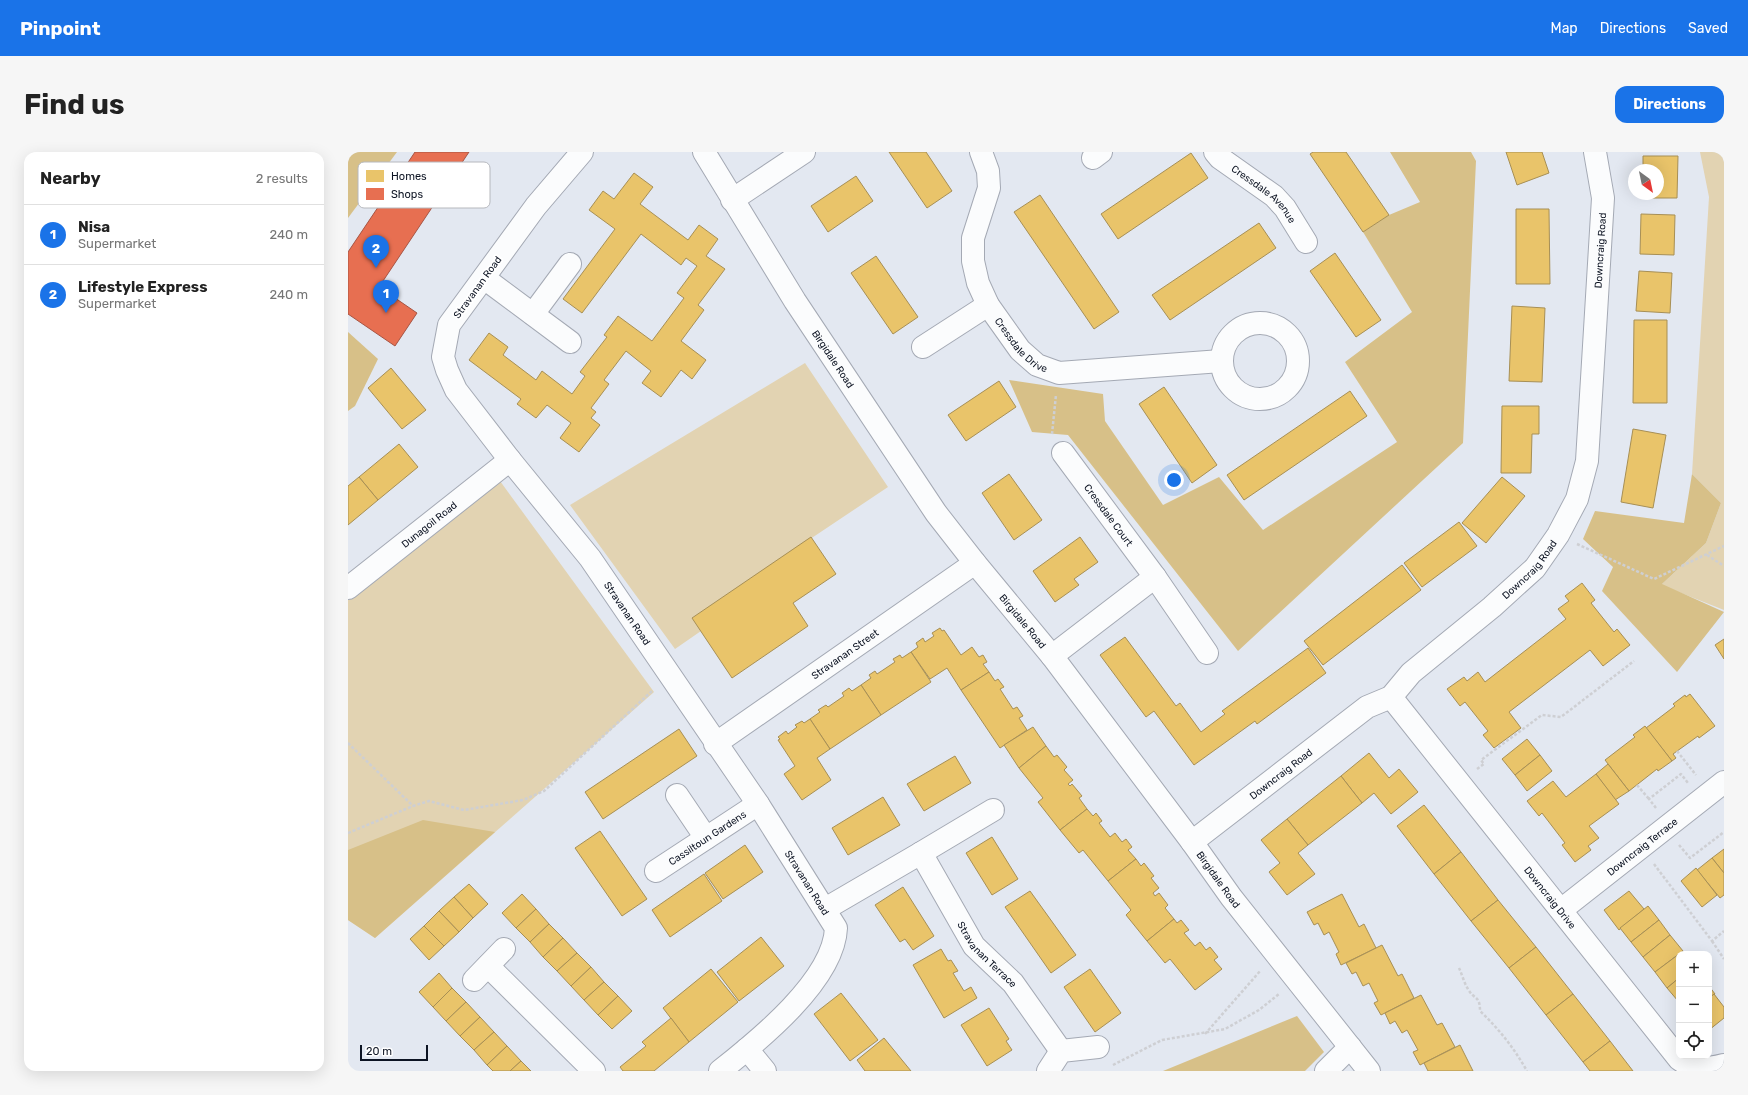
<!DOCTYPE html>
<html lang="en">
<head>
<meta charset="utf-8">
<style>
  :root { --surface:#fff; --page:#f6f6f6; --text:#222; --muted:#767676; --line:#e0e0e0; --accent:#1a73e8 }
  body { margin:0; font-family:Rubik,sans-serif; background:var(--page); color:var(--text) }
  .controls { position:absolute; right:12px; bottom:12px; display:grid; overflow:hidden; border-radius:8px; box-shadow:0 4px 16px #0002 }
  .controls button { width:36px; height:36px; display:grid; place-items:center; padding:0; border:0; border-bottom:1px solid var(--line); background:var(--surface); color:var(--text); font:20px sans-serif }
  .compass { position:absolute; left:1280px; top:12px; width:36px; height:36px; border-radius:50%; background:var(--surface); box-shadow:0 4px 16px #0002; rotate:147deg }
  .scale { position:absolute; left:12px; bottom:10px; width:68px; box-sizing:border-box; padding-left:4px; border:2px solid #0d1423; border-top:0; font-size:11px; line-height:14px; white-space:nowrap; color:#0d1423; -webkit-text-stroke:3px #fff; paint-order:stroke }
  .you { position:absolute; left:826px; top:328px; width:14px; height:14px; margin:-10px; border:3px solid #fff; border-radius:50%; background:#1a73e8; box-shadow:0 0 0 6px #1a73e833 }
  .badge { display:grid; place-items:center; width:26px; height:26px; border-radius:50%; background:var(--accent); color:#fff; font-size:13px; font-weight:700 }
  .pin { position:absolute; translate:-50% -33px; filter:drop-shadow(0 1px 2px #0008) }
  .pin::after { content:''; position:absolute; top:21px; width:14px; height:12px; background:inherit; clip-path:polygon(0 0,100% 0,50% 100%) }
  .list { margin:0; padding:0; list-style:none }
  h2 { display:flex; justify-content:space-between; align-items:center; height:52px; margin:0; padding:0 16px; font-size:17px }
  h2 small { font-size:13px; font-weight:400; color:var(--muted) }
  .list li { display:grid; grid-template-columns:26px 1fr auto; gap:12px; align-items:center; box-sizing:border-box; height:60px; padding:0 16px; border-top:1px solid var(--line) }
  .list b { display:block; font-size:15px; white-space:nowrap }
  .list p { margin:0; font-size:13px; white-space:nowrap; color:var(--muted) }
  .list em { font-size:13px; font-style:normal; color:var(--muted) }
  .icon { flex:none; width:22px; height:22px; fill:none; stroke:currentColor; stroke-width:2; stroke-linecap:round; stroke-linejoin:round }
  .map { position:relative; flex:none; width:1376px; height:919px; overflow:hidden; border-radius:12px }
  header { display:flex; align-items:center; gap:24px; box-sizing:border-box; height:56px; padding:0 20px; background:var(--accent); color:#fff }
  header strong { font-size:19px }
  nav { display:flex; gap:22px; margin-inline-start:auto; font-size:14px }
  .intro { display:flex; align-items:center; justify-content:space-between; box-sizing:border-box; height:96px; padding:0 24px }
  h1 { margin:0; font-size:28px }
  .button { padding:10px 18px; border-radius:12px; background:var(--accent); color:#fff; font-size:14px; font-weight:700 }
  main { display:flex; gap:24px; padding:0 24px }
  aside { flex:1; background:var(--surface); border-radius:12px; box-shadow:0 4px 16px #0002 }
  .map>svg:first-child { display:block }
</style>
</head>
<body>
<header>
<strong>Pinpoint</strong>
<nav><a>Map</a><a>Directions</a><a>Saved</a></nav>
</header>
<div class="intro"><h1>Find us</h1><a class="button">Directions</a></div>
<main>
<aside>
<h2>Nearby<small>2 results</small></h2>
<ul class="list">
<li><span class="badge">1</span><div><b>Nisa</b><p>Supermarket</p></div><em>240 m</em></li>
<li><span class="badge">2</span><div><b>Lifestyle Express</b><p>Supermarket</p></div><em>240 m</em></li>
</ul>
</aside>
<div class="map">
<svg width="1376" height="919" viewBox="0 0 1376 919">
  <rect width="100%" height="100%" fill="#e3e8f1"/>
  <g fill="#e2d3b2">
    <polygon points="1352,0 1376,0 1376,458 1313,433 1358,391 1373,351 1344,322 1361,45"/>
    <polygon points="457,211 540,335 344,466 353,479 327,497 222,353"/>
    <polygon points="152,329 306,540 27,786 0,768 0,448"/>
  </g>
  <g fill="#d7c088">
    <polygon points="0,0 49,0 0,66"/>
    <polygon points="1042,0 1123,0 1128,9 1115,291 890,499 720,283 684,280 661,228 755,242 757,269 815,353 871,325 915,378 1049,290 997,210 1064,160 1015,80 1041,63 1072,50"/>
    <polygon points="0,180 30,207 7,254 0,259"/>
    <polygon points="1344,322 1373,351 1358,391 1314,432 1376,460 1329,520 1254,439 1265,415 1235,387 1247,359 1336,371"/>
    <polygon points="75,668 147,680 27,786 0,768 0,698"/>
    <polygon points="949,864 976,900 957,919 815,919"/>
  </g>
  <g fill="#e9c46a" stroke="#a78f55">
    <polygon points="541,0 578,0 604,39 579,56"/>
    <polygon points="965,0 998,0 1041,63 1015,80 962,2"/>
    <polygon points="1158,0 1194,0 1201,21 1169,33"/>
    <polygon points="843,1 860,26 770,87 753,62"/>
    <polygon points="1295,4 1330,4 1329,46 1295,46 1295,42 1310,42 1310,18 1295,18"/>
    <polygon points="286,21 305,35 292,52 340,88 351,73 370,87 358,104 377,117 350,153 356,158 333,189 358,208 344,227 333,218 313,245 294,231 303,219 278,199 256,228 261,232 243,256 248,260 243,266 252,273 231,300 212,286 223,271 199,253 188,266 169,252 173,247 121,208 141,181 160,195 155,203 188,228 194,219 224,242 237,224 232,220 259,185 256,183 270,164 304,189 336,146 329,141 349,114 338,106 333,113 293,82 234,161 215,147 267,77 241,58 255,39 266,47"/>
    <polygon points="508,24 525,49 480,80 463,54"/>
    <polygon points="692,43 771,160 746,177 666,60"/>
    <polygon points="1168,57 1201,57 1202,132 1168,132"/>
    <polygon points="1293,62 1327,63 1326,103 1292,102"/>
    <polygon points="911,71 928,96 822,168 804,143"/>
    <polygon points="987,101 1033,168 1008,185 962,119"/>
    <polygon points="528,104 570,165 545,182 503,121"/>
    <polygon points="1291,119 1324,121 1322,161 1288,159"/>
    <polygon points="1164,154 1197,156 1194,230 1161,229"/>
    <polygon points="1286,168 1319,168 1319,251 1285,251"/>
    <polygon points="43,216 78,258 54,277 20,236"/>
    <polygon points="651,229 668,255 618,289 600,263"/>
    <polygon points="816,235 869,313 844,331 791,252"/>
    <polygon points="1002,239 1019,264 896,348 879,323"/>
    <polygon points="1154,254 1191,254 1191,282 1184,282 1183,321 1153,321"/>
    <polygon points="1285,277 1318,283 1305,356 1273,350"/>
    <polygon points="51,292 70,315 30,348 11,325"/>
    <polygon points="661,322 694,368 666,388 634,341"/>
    <polygon points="11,325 30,348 0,373 0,334"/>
    <polygon points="1154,325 1177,344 1138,391 1114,371"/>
    <polygon points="1111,370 1129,394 1074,435 1056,411"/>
    <polygon points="463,385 488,422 445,451 460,474 384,526 344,466"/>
    <polygon points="732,385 750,410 726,427 731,433 707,450 685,419"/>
    <polygon points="1054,413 1073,438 975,513 956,489"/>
    <polygon points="1234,431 1247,448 1243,451 1266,480 1269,477 1282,493 1255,514 1242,498 1161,560 1173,576 1146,596 1135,583 1140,579 1117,550 1112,554 1099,537 1116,525 1119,529 1130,520 1137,530 1218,467 1210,457 1221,449 1217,444"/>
    <polygon points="592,476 594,479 596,478 613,503 624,495 631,505 635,503 639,510 635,512 641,520 613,538 599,516 582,527 563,500 570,495 568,491 575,486 577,490 586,484 584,481"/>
    <polygon points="777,485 828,554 832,551 853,580 877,562 874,559 960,496 978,521 909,572 907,569 846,613 806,559 798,565 752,503"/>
    <polygon points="1376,487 1376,507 1367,493"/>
    <polygon points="563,500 583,530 533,563 513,533 523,526 521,523 527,519 529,522 547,510 545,507 552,503 554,506"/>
    <polygon points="641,520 647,529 650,527 656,535 652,537 665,557 669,555 675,564 671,566 679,578 652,596 613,538"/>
    <polygon points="513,533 533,563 482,597 462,567 472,560 470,558 478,553 480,555 496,544 494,541 501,536 504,539"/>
    <polygon points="1342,542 1367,574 1351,586 1350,584 1325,602 1328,606 1324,609 1298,576 1327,554 1325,552 1337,543 1338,545"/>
    <polygon points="462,567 482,597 469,606 483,628 454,648 436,622 447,614 430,588 432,587 430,585 438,579 440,582 449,575 447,573 454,569 456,571"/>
    <polygon points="1297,574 1324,609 1310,619 1309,617 1281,639 1257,608 1287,585 1285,583"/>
    <polygon points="685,575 698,594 671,616 656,593"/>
    <polygon points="331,577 349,604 255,667 237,640"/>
    <polygon points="1179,587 1192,603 1167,623 1154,607"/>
    <polygon points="698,594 706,605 709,603 719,615 716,618 725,628 720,632 722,634 724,632 734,644 731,646 739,657 712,678 690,650 695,646 671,616"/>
    <polygon points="1021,601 1041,626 1051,617 1070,640 1043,662 1026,641 1014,651 993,624"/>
    <polygon points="1192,603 1204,619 1179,639 1167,623"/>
    <polygon points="607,604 623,631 576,659 559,632"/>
    <polygon points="1260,612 1281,639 1267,648 1248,622"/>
    <polygon points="1248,622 1271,652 1241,674 1251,686 1240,694 1243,698 1227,710 1214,693 1217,691 1194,661 1191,664 1179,649 1205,629 1218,645"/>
    <polygon points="993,624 1014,651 960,693 939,667"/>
    <polygon points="535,645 552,673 500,703 484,676"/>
    <polygon points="1076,653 1113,700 1086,722 1049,674"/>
    <polygon points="739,657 745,664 748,661 754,669 751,671 762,685 767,681 774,690 778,687 784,695 780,698 788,707 760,729 735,698 731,701 712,678"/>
    <polygon points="939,667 960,693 950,701 967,722 939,743 921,720 932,711 913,688"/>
    <polygon points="252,679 299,747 274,764 227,696"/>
    <polygon points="644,685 670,727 644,743 618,701"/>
    <polygon points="397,693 415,720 375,747 357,721"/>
    <polygon points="1376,697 1376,721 1364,706"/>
    <polygon points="1113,700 1150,748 1123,769 1086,722"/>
    <polygon points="1364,706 1376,721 1376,743 1372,746 1349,718"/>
    <polygon points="788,707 793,714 796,711 806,724 803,726 811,736 805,741 807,744 811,741 820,753 817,756 826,767 799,789 778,763 783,758 760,729"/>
    <polygon points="1348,716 1369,743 1354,755 1333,729"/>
    <polygon points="356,722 374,749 322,785 304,758"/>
    <polygon points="121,732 140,752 125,766 106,745"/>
    <polygon points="555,735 586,784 565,798 557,787 552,790 527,753"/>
    <polygon points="682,739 728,803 703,821 657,755"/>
    <polygon points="1281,739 1296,757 1271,778 1256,758"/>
    <polygon points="174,742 188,757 168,776 154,761"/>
    <polygon points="994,742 1011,775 1016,772 1028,796 993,813 988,802 991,800 981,780 976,783 970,771 966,773 959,760"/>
    <polygon points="106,745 125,766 111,780 91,759"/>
    <polygon points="1150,748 1188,795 1161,816 1123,769"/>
    <polygon points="1300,754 1311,768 1283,790 1272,776"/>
    <polygon points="188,757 201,772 182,790 168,776"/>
    <polygon points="91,759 111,780 96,794 76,774"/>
    <polygon points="826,767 829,771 833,768 841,778 836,781 847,794 852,790 858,798 862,795 870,805 866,808 874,817 847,838 822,807 817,811 799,789"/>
    <polygon points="1311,768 1322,783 1295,805 1283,790"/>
    <polygon points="201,772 215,786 195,805 182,790"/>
    <polygon points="76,774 96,794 81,808 62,787"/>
    <polygon points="1322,783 1335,799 1307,820 1295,805"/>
    <polygon points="413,785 436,814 391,849 369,820"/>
    <polygon points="215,786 229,801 209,819 195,805"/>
    <polygon points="1034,793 1050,824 1054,822 1066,846 1033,863 1026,851 1030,849 1021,831 1015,834 1008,820 1004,822 998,811"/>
    <polygon points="1188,795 1225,842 1198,863 1161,816"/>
    <polygon points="593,797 600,809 603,808 610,819 605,821 616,839 623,835 629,846 596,866 565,813"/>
    <polygon points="1335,799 1337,802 1331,802 1331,826 1319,836 1307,820"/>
    <polygon points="229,801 243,815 223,834 209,819"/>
    <polygon points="243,815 256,830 236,848 223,834"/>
    <polygon points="363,817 390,850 341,890 315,856"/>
    <polygon points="742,817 773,861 747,880 716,835"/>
    <polygon points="91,821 104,836 85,855 71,840"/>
    <polygon points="1331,826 1331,849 1330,849 1319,836"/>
    <polygon points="256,830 270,844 250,863 236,848"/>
    <polygon points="1361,834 1367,842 1361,846"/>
    <polygon points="104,836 118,850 98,869 85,855"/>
    <polygon points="493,841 530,888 502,909 466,862"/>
    <polygon points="1225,842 1262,889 1235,910 1198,863"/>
    <polygon points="1366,842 1376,855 1376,866 1361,878 1361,846"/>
    <polygon points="1073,843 1089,873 1094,871 1107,895 1072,913 1065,900 1070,898 1059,878 1054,881 1047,869 1042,872 1037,861"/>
    <polygon points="270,844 284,859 264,877 250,863"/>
    <polygon points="118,850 132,865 112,884 98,869"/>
    <polygon points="641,856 661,887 658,889 664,898 639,914 613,873"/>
    <polygon points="132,865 146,880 126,898 112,884"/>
    <polygon points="323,866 341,890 306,919 275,919 272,915 298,894 294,890"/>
    <polygon points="146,880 159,894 139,913 126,898"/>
    <polygon points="536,886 563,919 517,919 509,908"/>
    <polygon points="1262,889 1285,919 1242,919 1235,910"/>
    <polygon points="1112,893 1125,919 1080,919 1076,911"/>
    <polygon points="159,894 173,909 162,919 145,919 139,913"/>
    <polygon points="173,909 183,919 162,919"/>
  </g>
  <polygon fill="#e76f51" stroke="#a65443" points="67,0 121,0 31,135 69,161 47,194 0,162 0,100"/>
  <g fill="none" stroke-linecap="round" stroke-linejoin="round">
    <defs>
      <g id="minor">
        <path id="s1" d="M 234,0 L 188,54 L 101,173 L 95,205 L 99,218 L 108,238 L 162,308 L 242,406 L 410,652 L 488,776 C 486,828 410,889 372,919"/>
        <path id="s2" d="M 356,0 L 447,149 L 588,361 L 627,411 L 704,504 L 844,690 L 883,745 L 1021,919"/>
        <path id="s3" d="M 633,0 L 640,19 L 641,36 L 625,86 L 625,109 L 630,131 L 640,153 L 672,198 L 689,213 L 711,221 L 873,209"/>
        <path id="s4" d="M 867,0 L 872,6 L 926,44 L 937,56 L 958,90"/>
        <polyline points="745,6 753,0"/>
        <polyline points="384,48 456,0"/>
        <polyline points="136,126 222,190"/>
        <polyline points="185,162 222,112"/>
        <circle cx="912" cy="209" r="38"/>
        <polyline points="575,195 640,153"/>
        <path id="s5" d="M 715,301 L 807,425 L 859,501"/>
        <path id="s6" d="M 0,436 L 162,308"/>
        <polyline points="704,504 807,425"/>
        <path id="s7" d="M 1043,545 L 1331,907 C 1348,919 1356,918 1376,913"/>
        <path id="s8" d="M 367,592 L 627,411"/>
        <polyline points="329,643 358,686"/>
        <path id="s9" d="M 844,690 L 1019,555 L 1043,545 L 1063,521 L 1144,455 L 1187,416 L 1210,383 L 1229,347 L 1239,309 L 1255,46 L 1247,0"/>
        <polyline points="573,701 645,658"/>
        <path id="s10" d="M 308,719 L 410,652"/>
        <path id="s11" d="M 477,757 L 573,701 L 626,794 L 665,831 L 713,899"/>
        <path id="s12" d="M 1213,758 L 1376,630"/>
        <polyline points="140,814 246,919"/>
        <polyline points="126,828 156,797"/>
        <polyline points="399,897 417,919"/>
        <polyline points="700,919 713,899 750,895"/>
        <polyline points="978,919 1002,895"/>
      </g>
    </defs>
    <use href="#minor" stroke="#a4a9b4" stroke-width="24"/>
    <g stroke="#cecfd3" stroke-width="2.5" stroke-dasharray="3 2" stroke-linecap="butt">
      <polyline points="704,282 708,243"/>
      <polyline points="1229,392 1306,427 1376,394"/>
      <polyline points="1359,403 1376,414"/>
      <polyline points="0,591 65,654"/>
      <polyline points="1329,599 1348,623"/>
      <polyline points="1129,617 1136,612 1133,608 1194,563 1213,565 1286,509"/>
      <polyline points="1289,633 1301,647"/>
      <polyline points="1308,656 1301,647 1333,622 1340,631"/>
      <polyline points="0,681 65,654 81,649 116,658 175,648 196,639 305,538"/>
      <polyline points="1331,693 1342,706 1376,680"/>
      <polyline points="1306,712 1364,789 1376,779"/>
      <polyline points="1364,789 1376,807"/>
      <path d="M 1111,816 C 1114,822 1116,831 1120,837 C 1126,848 1132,843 1132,859 C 1151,877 1166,896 1179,919"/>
      <polyline points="857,882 913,818"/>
      <polyline points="765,913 814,888 877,877 911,858 931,842"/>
    </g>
    <use href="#minor" stroke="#fbfcfd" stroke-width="22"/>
  </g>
  <g text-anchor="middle" stroke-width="4" stroke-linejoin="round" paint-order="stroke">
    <g font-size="10" fill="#0d1423" stroke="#fff">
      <text dy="4" stroke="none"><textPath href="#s4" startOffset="65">Cressdale Avenue</textPath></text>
      <text dy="4" stroke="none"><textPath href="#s9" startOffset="772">Downcraig Road</textPath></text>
      <text transform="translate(129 135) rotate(-54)" y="4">Stravanan Road</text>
      <text dy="4" stroke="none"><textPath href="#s3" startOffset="212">Cressdale Drive</textPath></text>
      <text dy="4" stroke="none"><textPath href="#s2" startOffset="244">Birgidale Road</textPath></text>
      <text dy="4" stroke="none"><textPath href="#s5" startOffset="77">Cressdale Court</textPath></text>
      <text dy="4" stroke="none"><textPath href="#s6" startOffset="103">Dunagoil Road</textPath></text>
      <text dy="4" stroke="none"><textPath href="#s9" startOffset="436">Downcraig Road</textPath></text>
      <text dy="4" stroke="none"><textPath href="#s1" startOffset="568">Stravanan Road</textPath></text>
      <text dy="4" stroke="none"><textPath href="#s2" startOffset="568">Birgidale Road</textPath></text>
      <text dy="4" stroke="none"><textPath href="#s8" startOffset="158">Stravanan Street</textPath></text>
      <text dy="4" stroke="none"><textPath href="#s9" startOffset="112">Downcraig Road</textPath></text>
      <text dy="4" stroke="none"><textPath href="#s10" startOffset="61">Cassiltoun Gardens</textPath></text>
      <text dy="4" stroke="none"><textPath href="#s12" startOffset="103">Downcraig Terrace</textPath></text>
      <text dy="4" stroke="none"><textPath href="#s2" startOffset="892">Birgidale Road</textPath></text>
      <text dy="4" stroke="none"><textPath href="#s1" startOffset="892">Stravanan Road</textPath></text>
      <text dy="4" stroke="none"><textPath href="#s7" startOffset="256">Downcraig Drive</textPath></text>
      <text dy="4" stroke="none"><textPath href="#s11" startOffset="233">Stravanan Terrace</textPath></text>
    </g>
  </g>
  <rect x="10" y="10" width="132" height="46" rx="6" fill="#fff" stroke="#b6b8bd" stroke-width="1"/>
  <rect x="18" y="18" width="18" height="12" fill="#e9c46a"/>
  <rect x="18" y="36" width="18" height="12" fill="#e76f51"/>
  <g font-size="11" fill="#0d1423">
    <text x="43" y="28">Homes</text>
    <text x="43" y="46">Shops</text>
  </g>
</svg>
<div class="controls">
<button>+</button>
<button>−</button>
<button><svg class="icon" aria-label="locate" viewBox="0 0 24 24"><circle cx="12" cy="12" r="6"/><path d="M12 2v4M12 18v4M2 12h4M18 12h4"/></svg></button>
</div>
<svg class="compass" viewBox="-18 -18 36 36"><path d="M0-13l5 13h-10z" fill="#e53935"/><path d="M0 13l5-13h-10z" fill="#767676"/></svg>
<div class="scale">20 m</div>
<div class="you"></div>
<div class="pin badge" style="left:38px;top:161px">1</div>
<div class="pin badge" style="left:28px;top:116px">2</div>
</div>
</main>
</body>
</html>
